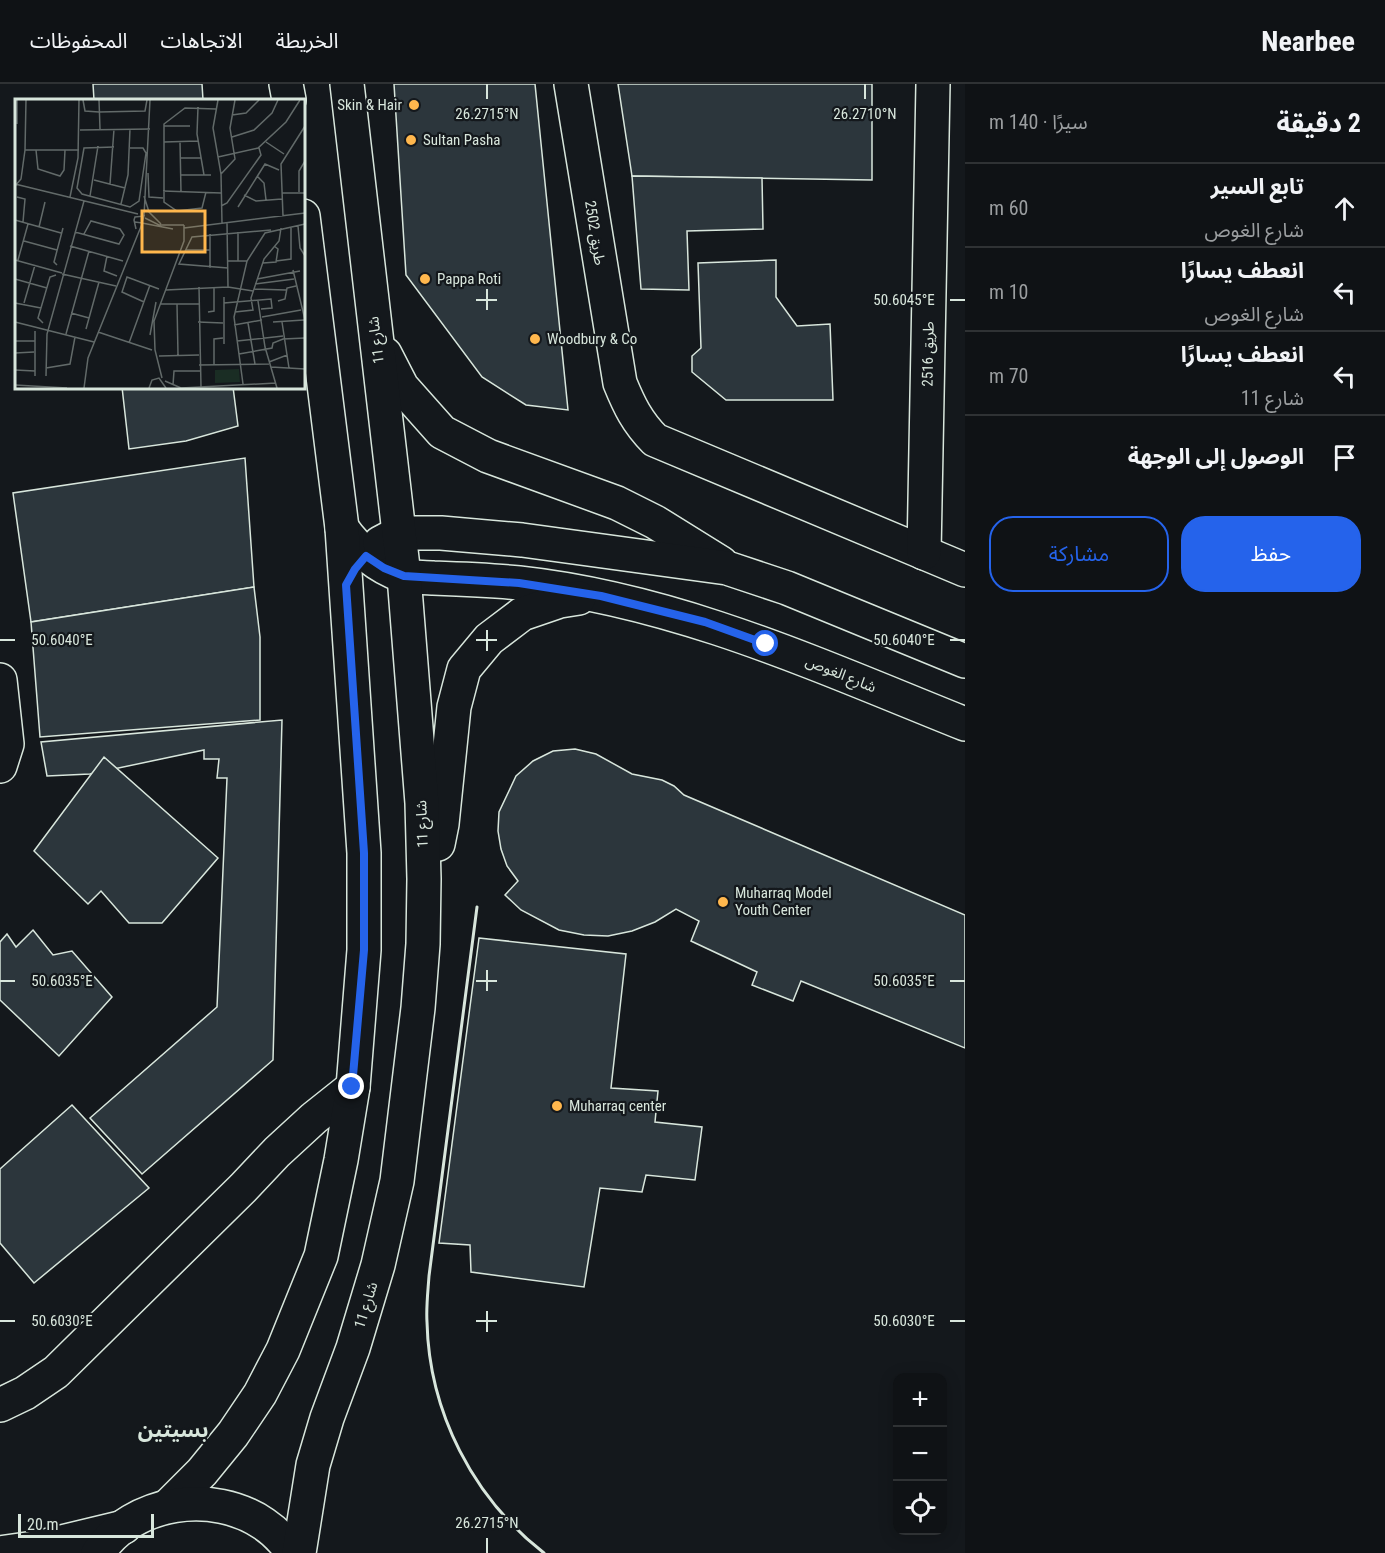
<!DOCTYPE html>
<html lang="ar">
<head>
<meta charset="utf-8">
<style>
  :root { --surface:#0f1215; --page:#1d2022; --text:#f1f3f6; --muted:#9b9ea0; --line:#2f3234; --accent:#2563eb }
  body { margin:0; font-family:"Roboto Condensed","Noto Sans Arabic",sans-serif; background:var(--page); color:var(--text); direction:rtl }
  .controls { position:absolute; right:18px; bottom:18px; display:grid; overflow:hidden; border-radius:12px; box-shadow:0 3px 15px #0003 }
  .controls button { width:54px; height:54px; display:grid; place-items:center; padding:0; border:0; border-bottom:2px solid var(--line); background:var(--surface); color:var(--text); font:30px sans-serif }
  .scale { position:absolute; left:18px; bottom:15px; width:136px; box-sizing:border-box; padding-left:6px; border:3px solid #d8e6dc; border-top:0; font-size:16px; line-height:21px; white-space:nowrap; color:#d8e6dc; -webkit-text-stroke:4px #14181c; paint-order:stroke }
  .stop { position:absolute; width:18px; height:18px; margin:-14px; border:4px solid #2563eb; border-radius:50%; background:#fff }
  .stop.end { background:#2563eb; border-color:#fff; box-shadow:0 2px 6px #0008 }
  .list { margin:0; padding:0; list-style:none }
  h2 { display:flex; justify-content:space-between; align-items:center; height:78px; margin:0; padding:0 24px; font-size:26px }
  h2 small { font-size:20px; font-weight:400; color:var(--muted) }
  .list li { display:grid; grid-template-columns:39px 1fr auto; gap:18px; align-items:center; box-sizing:border-box; height:84px; padding:0 24px; border-top:2px solid var(--line) }
  .list b { display:block; font-size:22px; white-space:nowrap }
  .list p { margin:0; font-size:20px; white-space:nowrap; color:var(--muted) }
  .list em { font-size:20px; font-style:normal; color:var(--muted) }
  .actions { display:flex; gap:12px; padding:18px 24px }
  .actions a { flex:1; padding:14px 0; border:2px solid var(--accent); border-radius:24px; text-align:center; font-size:21px; color:var(--accent) }
  .actions .main { background:var(--accent); color:#fff }
  .icon { flex:none; width:33px; height:33px; fill:none; stroke:currentColor; stroke-width:2; stroke-linecap:round; stroke-linejoin:round }
  .map { position:relative; flex:none; width:965px; height:1469px; overflow:hidden; direction:ltr }
  header { display:flex; align-items:center; gap:36px; box-sizing:border-box; height:84px; padding:0 30px; background:var(--surface); border-bottom:2px solid var(--line) }
  header strong { font-size:28px }
  nav { display:flex; gap:33px; margin-inline-start:auto; font-size:21px }
  main { display:flex }
  aside { flex:1; background:var(--surface) }
  .map>svg:first-child { display:block }
</style>
</head>
<body>
<header>
<strong>Nearbee</strong>
<nav><a>الخريطة</a><a>الاتجاهات</a><a>المحفوظات</a></nav>
</header>
<main>
<aside>
<h2>2 دقيقة<small>سيرًا · 140 m</small></h2>
<ul class="list">
<li><svg class="icon" aria-label="ahead" viewBox="0 0 24 24"><path d="M12 20V5M6 11l6-6 6 6"/></svg><div><b>تابع السير</b><p>شارع الغوص</p></div><em>60 m</em></li>
<li><svg class="icon" aria-label="left" viewBox="0 0 24 24"><path d="M17 20v-9H6M10 6l-5 5 5 5"/></svg><div><b>انعطف يسارًا</b><p>شارع الغوص</p></div><em>10 m</em></li>
<li><svg class="icon" aria-label="left" viewBox="0 0 24 24"><path d="M17 20v-9H6M10 6l-5 5 5 5"/></svg><div><b>انعطف يسارًا</b><p>شارع 11</p></div><em>70 m</em></li>
<li><svg class="icon" aria-label="arrive" viewBox="0 0 24 24"><path d="M6 21V4h12l-3 4 3 4H6"/></svg><div><b>الوصول إلى الوجهة</b></div></li>
</ul>
<div class="actions"><a class="main">حفظ</a><a>مشاركة</a></div>
</aside>
<div class="map">
<svg width="965" height="1469" viewBox="0 0 965 1469">
  <rect width="100%" height="100%" fill="#14181c"/>
  <g fill="#2c363c" stroke="#d8e6dc" stroke-width="1.5">
    <polygon points="93,0 202,0 203,16 94,16"/>
    <polygon points="394,0 535,0 568,326 526,321 482,293 406,191"/>
    <polygon points="618,0 872,0 872,96 632,92"/>
    <polygon points="632,92 762,94 763,145 687,147 689,206 641,205"/>
    <polygon points="776,176 776,213 797,242 830,240 833,316 726,316 692,288 692,272 701,264 698,179"/>
    <polygon points="122,303 233,303 238,342 186,357 129,365"/>
    <polygon points="245,374 254,503 31,538 13,409"/>
    <polygon points="254,503 260,553 260,636 40,653 31,538"/>
    <polygon points="282,636 273,976 142,1090 90,1034 217,923 227,694 217,694 219,675 204,675 204,666 90,690 47,692 41,658"/>
    <polygon points="575,665 596,670 632,690 662,696 674,702 684,711 965,831 965,964 801,897 793,917 752,901 757,888 691,857 699,837 676,825 655,838 632,847 608,852 584,851 559,846 521,826 505,811 518,797 507,782 501,765 498,747 499,728 516,692 533,677 553,667"/>
    <polygon points="104,673 218,774 162,839 129,839 101,807 88,820 34,767"/>
    <polygon points="33,846 53,871 72,867 112,913 59,972 0,916 0,858 7,850 16,863"/>
    <polygon points="479,854 626,870 611,1004 658,1007 655,1038 702,1043 695,1096 646,1091 642,1108 600,1104 584,1203 471,1188 470,1161 439,1159"/>
    <polygon points="72,1021 149,1104 34,1199 0,1159 0,1085"/>
  </g>
  <g fill="none" stroke-linecap="round" stroke-linejoin="round">
    <defs>
      <g id="street">
        <path d="M 571,0 L 620,299 C 629,321 637,338 655,356 L 965,486"/>
        <polyline points="924,469 933,0"/>
        <polyline points="0,596 7,660 0,682"/>
        <polyline points="0,1321 25,1309 56,1288 243,1104 277,1068 314,1034 353,1003"/>
      </g>
      <g id="secondary">
        <polyline points="286,0 289,16"/>
        <polyline points="385,270 402,303 442,348 488,372 617,419 655,438 721,479"/>
        <path d="M 342,444 C 357,465 376,482 401,491 C 411,494 423,493 433,494 C 462,495 491,496 519,499 C 676,516 820,582 965,640"/>
        <polyline points="380,459 399,449 441,449 522,456 727,484 787,504 965,577"/>
        <polyline points="438,760 442,740 454,623 464,585 489,555 522,530 560,517 579,514"/>
        <polyline points="168,1422 202,1388 233,1350 260,1310 283,1266 321,1172 341,1076 353,1003 364,866 364,769 342,444 303,132"/>
        <polyline points="0,1469 41,1463 124,1443"/>
        <path d="M 98,1469 C 133,1416 213,1405 264,1440 C 276,1448 285,1458 293,1469"/>
        <polyline points="299,1469 313,1381 327,1334 353,1264 378,1181 397,1097 418,924 423,860 424,795 422,719 404,492 347,0"/>
      </g>
    </defs>
    <use href="#street" stroke="#d8e6dc" stroke-width="36"/>
    <use href="#secondary" stroke="#d8e6dc" stroke-width="36"/>
    <use href="#street" stroke="#14181c" stroke-width="33"/>
    <use href="#secondary" stroke="#14181c" stroke-width="33"/>
    <path stroke="#d8e6dc" stroke-width="3" d="M 477,823 L 429,1192 C 428,1207 426,1223 427,1238 C 429,1328 473,1414 544,1469"/>
  </g>
  <g fill="none" stroke-linecap="round" stroke-linejoin="round">
    <polyline stroke="#2563eb" stroke-width="8" points="352,1003 364,866 364,769 346,501 355,485 366,472 384,484 404,492 519,499 601,512 705,538 766,560"/>
  </g>
  <path fill="none" stroke="#d8e6dc" stroke-width="2" d="M 487,0 L 487,15M 865,0 L 865,15M 487,205 L 487,226M 476,216 L 497,216M 950,216 L 965,216M 487,546 L 487,567M 0,556 L 15,556M 476,556 L 497,556M 950,556 L 965,556M 487,886 L 487,907M 0,897 L 15,897M 476,897 L 497,897M 950,897 L 965,897M 487,1227 L 487,1248M 0,1237 L 15,1237M 476,1237 L 497,1237M 950,1237 L 965,1237M 487,1454 L 487,1469"/>
  <g fill="#ffb74d" stroke="#14181c" stroke-width="2">
    <circle cx="414" cy="21" r="6"/>
    <circle cx="411" cy="56" r="6"/>
    <circle cx="425" cy="195" r="6"/>
    <circle cx="535" cy="255" r="6"/>
    <circle cx="723" cy="818" r="6"/>
    <circle cx="557" cy="1022" r="6"/>
  </g>
  <g text-anchor="middle" stroke-width="4.5" stroke-linejoin="round" paint-order="stroke">
    <g font-size="15" fill="#d8e6dc" stroke="#14181c" text-anchor="start">
      <text x="402" y="26" text-anchor="end">Skin &amp; Hair</text>
      <text x="423" y="61">Sultan Pasha</text>
      <text x="437" y="200">Pappa Roti</text>
      <text x="547" y="260">Woodbury &amp; Co</text>
      <text x="735" y="814">Muharraq Model<tspan x="735" dy="17">Youth Center</tspan></text>
      <text x="569" y="1027">Muharraq center</text>
    </g>
    <g font-size="15" fill="#d8e6dc" stroke="#14181c">
      <text transform="translate(595 149) rotate(81)" y="5">طريق 2502</text>
      <text transform="translate(376 256) rotate(-97)" y="5">شارع 11</text>
      <text transform="translate(928 270) rotate(-89)" y="5">طريق 2516</text>
      <text transform="translate(841 590) rotate(22)" y="5">شارع الغوص</text>
      <text transform="translate(422 740) rotate(-92)" y="5">شارع 11</text>
      <text transform="translate(366 1221) rotate(-73)" y="5">شارع 11</text>
    </g>
    <g font-size="21" font-weight="bold" fill="#d8e6dc" stroke="#14181c">
      <text x="173" y="1353">بسيتين</text>
    </g>
  </g>
  <g transform="translate(15 15)">
    <rect width="290" height="290" fill="#14181c"/>
    <path d="M 224,270 L 225,283 L 200,284 L 200,271 Z" fill="#1a2d24"/>
    <path fill="none" stroke="#626a69" stroke-width="1.5" d="M 2,1 L 2,25M 68,1 L 70,12 L 84,13 L 130,12 L 132,1M 84,1 L 85,30M 203,1 L 198,29 L 206,75 L 207,124M 183,8 L 182,35 L 189,76M 217,16 L 231,14 L 244,1M 149,27 L 175,27M 65,31 L 135,30M 217,38 L 239,31 L 257,14 L 263,1M 149,43 L 183,42M 165,43 L 166,93M 251,43 L 269,55M 99,48 L 69,49 L 62,89 L 67,95 L 115,108 L 124,102 L 131,54 L 128,49 L 115,49M 10,51 L 64,51M 21,51 L 23,70 L 45,77 L 49,71 L 50,51M 203,58 L 243,49 L 271,23 L 285,1M 165,59 L 186,59M 133,74 L 134,98 L 148,99M 206,75 L 220,60 L 215,29 L 220,1M 165,76 L 196,76M 242,77 L 249,84 L 251,101M 79,81 L 110,89M 0,85 L 123,115M 95,85 L 99,30M 0,87 L 6,80 L 10,51 L 11,1M 148,92 L 206,94M 191,93 L 187,109 L 162,112 L 149,103 L 149,25 L 170,9 L 201,10M 284,93 L 284,72 L 290,62M 267,94 L 290,94M 229,96 L 241,102 L 267,100M 75,97 L 83,47M 129,97 L 134,113 L 146,125M 2,98 L 10,100 L 8,123M 55,98 L 63,59 L 64,1M 106,105 L 113,76 L 115,30M 206,107 L 212,104 L 246,56 L 244,49M 223,108 L 250,65 L 264,71M 129,117 L 135,1M 268,117 L 266,65 L 290,27M 130,119 L 144,126 L 169,126M 0,121 L 46,134M 120,123 L 127,124 L 129,117 L 120,118 L 119,121 L 121,130M 127,124 L 158,130M 212,124 L 213,188M 283,127 L 285,149 L 290,157M 24,128 L 30,103M 169,129 L 290,114M 60,133 L 104,145 L 109,136 L 105,130 L 76,122 L 69,135M 9,142 L 42,151M 55,147 L 108,162M 170,151 L 195,151M 92,157 L 89,172 L 102,177M 0,161 L 47,174M 3,161 L 13,125M 213,162 L 232,162M 223,162 L 223,133M 261,162 L 276,160 L 276,129M 248,164 L 261,163 L 263,150 L 259,147M 42,166 L 39,163 L 48,129M 195,169 L 195,135M 213,169 L 164,165 L 177,138 L 256,131M 278,171 L 290,221M 47,175 L 101,187M 0,180 L 32,189M 242,180 L 285,172M 240,185 L 279,180M 184,188 L 186,288M 239,190 L 271,191M 151,191 L 213,188 L 238,192M 243,202 L 250,248 L 262,289M 263,202 L 270,200 L 272,189 L 281,187M 129,203 L 107,193 L 112,178 L 144,190M 0,204 L 26,209M 9,204 L 20,166M 209,204 L 256,200 L 257,209 L 246,210M 146,205 L 184,205M 162,205 L 163,256M 193,213 L 199,212 L 199,188M 220,213 L 238,211 L 236,199 L 249,160 L 264,142 L 266,129M 56,214 L 74,219M 247,218 L 286,211M 0,223 L 79,243M 183,223 L 208,224M 258,223 L 289,221M 267,223 L 272,256M 28,224 L 23,219 L 35,178 L 41,176M 233,224 L 240,265M 219,226 L 247,221M 71,230 L 84,183M 83,233 L 137,251M 51,235 L 74,152M 135,236 L 141,203M 0,242 L 20,242M 222,242 L 268,237M 114,244 L 135,186M 209,245 L 209,198M 0,254 L 19,253M 224,255 L 257,249 L 258,244 L 268,240 L 290,239M 144,257 L 184,256M 254,263 L 272,256 L 274,269M 184,266 L 254,265M 199,266 L 199,240 L 208,239M 256,268 L 290,270M 31,269 L 55,265 L 60,238M 0,271 L 20,272M 20,277 L 20,232M 31,277 L 32,235 L 69,102M 147,279 L 140,251 L 139,222 L 169,142 L 169,126M 150,282 L 166,289 L 261,284M 228,285 L 219,218 L 232,162 L 250,134 L 290,125M 0,286 L 52,289M 158,286 L 159,272 L 185,272M 69,289 L 73,259 L 127,125M 134,289 L 137,281 L 144,279 L 151,289"/>
    <path fill="#ffb74d" fill-opacity="0.15" stroke="#ffb74d" stroke-width="3" d="M 127,112 L 190,112 L 190,153 L 127,153 Z"/>
    <rect width="290" height="290" fill="none" stroke="#d8e6dc" stroke-width="3"/>
  </g>
  <g font-size="15" text-anchor="middle" fill="#d8e6dc" stroke="#14181c" stroke-width="4.5" stroke-linejoin="round" paint-order="stroke">
    <text x="487" y="35">26.2715°N</text>
    <text x="865" y="35">26.2710°N</text>
    <text x="904" y="221">50.6045°E</text>
    <text x="904" y="561">50.6040°E</text>
    <text x="62" y="561">50.6040°E</text>
    <text x="904" y="902">50.6035°E</text>
    <text x="62" y="902">50.6035°E</text>
    <text x="904" y="1242">50.6030°E</text>
    <text x="62" y="1242">50.6030°E</text>
    <text x="487" y="1444">26.2715°N</text>
  </g>
</svg>
<div class="controls">
<button>+</button>
<button>−</button>
<button><svg class="icon" aria-label="locate" viewBox="0 0 24 24"><circle cx="12" cy="12" r="6"/><path d="M12 2v4M12 18v4M2 12h4M18 12h4"/></svg></button>
</div>
<div class="scale">20 m</div>
<div class="stop" style="left:766px;top:560px"></div>
<div class="stop end" style="left:352px;top:1003px"></div>
</div>
</main>
</body>
</html>
